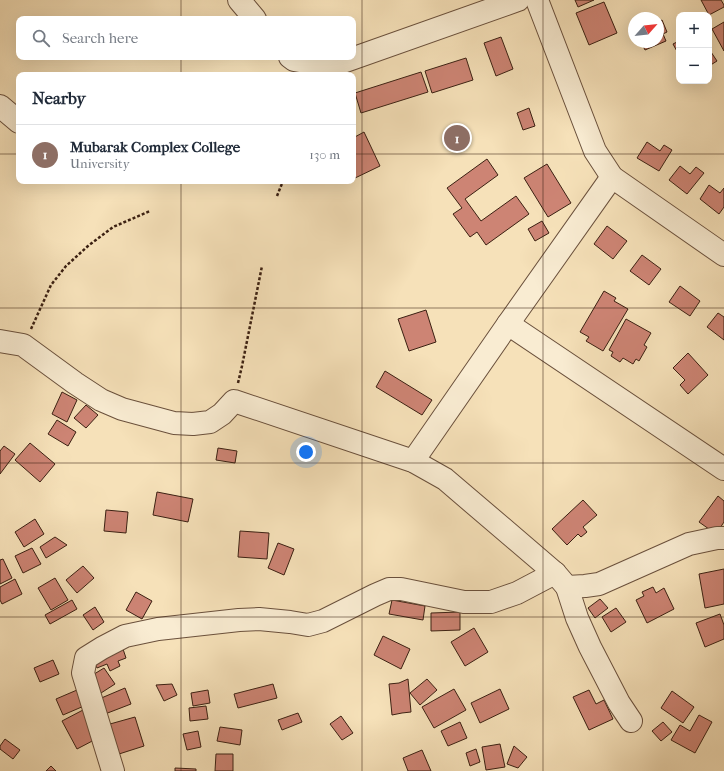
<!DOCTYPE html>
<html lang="en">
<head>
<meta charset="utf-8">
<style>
  :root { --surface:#fff; --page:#f6f6f7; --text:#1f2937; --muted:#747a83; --line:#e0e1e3; --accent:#7c3aed }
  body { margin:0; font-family:"IM FELL French Canon",serif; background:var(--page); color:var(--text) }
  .controls { position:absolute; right:12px; top:12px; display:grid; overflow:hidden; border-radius:8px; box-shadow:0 4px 16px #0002 }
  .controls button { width:36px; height:36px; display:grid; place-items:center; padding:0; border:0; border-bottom:1px solid var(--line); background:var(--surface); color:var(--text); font:20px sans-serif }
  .compass { position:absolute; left:628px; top:12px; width:36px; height:36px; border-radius:50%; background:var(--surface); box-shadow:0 4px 16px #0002; rotate:63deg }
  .you { position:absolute; left:306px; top:452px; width:14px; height:14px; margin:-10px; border:3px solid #fff; border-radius:50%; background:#1a73e8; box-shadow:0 0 0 6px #1a73e833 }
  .badge { display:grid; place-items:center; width:26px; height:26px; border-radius:50%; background:var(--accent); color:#fff; font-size:13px; font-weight:700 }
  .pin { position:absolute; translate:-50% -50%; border:2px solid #fff; box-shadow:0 1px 4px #0006 }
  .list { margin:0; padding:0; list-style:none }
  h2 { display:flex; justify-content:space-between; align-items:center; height:52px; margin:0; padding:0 16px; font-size:17px }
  h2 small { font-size:13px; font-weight:400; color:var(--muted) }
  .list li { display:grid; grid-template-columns:26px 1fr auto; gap:12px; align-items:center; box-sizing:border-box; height:60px; padding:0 16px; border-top:1px solid var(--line) }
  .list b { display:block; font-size:15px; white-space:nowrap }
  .list p { margin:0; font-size:13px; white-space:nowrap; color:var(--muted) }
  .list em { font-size:13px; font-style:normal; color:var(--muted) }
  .icon { flex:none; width:22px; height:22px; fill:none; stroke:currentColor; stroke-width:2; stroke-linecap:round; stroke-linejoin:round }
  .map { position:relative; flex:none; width:724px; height:771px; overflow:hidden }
  .search { position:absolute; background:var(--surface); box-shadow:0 4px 16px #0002; left:16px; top:16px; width:340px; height:44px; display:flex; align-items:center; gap:10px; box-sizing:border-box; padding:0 14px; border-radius:8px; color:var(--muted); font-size:15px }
  .panel { position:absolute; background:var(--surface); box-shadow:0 4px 16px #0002; left:16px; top:72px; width:340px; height:112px; border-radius:8px }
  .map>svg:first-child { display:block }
</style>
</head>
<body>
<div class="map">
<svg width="724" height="771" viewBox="0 0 724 771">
  <rect width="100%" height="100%" fill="#f6e1b9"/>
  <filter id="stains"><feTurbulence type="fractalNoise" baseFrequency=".005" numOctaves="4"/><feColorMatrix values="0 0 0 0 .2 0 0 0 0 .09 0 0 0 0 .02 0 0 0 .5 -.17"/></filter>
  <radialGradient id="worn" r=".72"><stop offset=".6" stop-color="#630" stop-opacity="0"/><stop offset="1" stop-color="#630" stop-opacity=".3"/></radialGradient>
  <g fill="#cd8474" stroke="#3b2012">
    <polygon points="575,0 594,0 578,7"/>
    <polygon points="701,0 721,0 724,5 724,7 709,15"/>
    <polygon points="604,2 617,33 589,45 576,13"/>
    <polygon points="662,20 667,32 663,34 666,41 645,50 641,42 658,42 658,22"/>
    <polygon points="724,22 724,51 712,29"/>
    <polygon points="501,37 513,69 496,76 484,43"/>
    <polygon points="679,41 679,55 673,44"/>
    <polygon points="709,49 717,61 709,66"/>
    <polygon points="466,58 473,80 432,93 425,71"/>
    <polygon points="421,72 428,92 361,113 355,93"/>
    <polygon points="529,108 535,126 523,130 517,113"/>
    <polygon points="364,132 380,166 353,179 353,138"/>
    <polygon points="647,142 660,151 664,145 672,150 659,171 637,158"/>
    <polygon points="487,159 498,175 465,199 481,221 516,196 529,214 486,245 477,232 470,237 453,214 462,208 447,188"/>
    <polygon points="547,164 571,203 548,217 524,178"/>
    <polygon points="680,166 690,174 696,167 704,173 687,194 669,180"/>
    <polygon points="709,185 720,193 724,188 724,207 719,214 700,199"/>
    <polygon points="542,221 549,233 535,241 528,229"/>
    <polygon points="607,226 627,241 613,259 594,244"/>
    <polygon points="642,255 661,269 649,285 630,271"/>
    <polygon points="680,286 700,301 690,316 669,302"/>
    <polygon points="604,291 616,298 614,301 628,309 603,351 586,341 589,337 580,332"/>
    <polygon points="426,310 436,342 409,351 398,319"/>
    <polygon points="718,313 724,317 724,340 707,327"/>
    <polygon points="626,319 651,333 644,345 647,347 639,361 636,359 633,364 623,358 620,362 611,356 613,352 609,350"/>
    <polygon points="688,353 708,375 688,394 680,385 685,380 673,368"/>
    <polygon points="385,371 432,400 422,415 376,387"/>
    <polygon points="62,392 77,400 67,422 52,414"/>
    <polygon points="86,405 98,415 86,428 74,418"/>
    <polygon points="57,420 76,432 68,446 48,434"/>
    <polygon points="30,443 55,464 40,482 15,460"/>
    <polygon points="4,446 15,454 0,474 0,451"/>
    <polygon points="218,448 237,451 235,463 216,460"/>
    <polygon points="157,492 193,499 188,522 153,515"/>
    <polygon points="718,496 724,501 724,522 716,534 699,522"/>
    <polygon points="583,500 597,515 583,527 587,532 581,537 578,534 567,545 552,529"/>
    <polygon points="106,510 128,512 126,533 104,531"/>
    <polygon points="35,519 44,534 24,547 15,532"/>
    <polygon points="240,531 269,533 267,559 238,557"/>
    <polygon points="55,537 67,545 46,558 40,547"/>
    <polygon points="278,543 294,549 284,575 268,568"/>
    <polygon points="32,548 41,564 23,573 15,556"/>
    <polygon points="3,559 12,578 0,584 0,560"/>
    <polygon points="83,566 94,578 77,593 66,580"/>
    <polygon points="724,569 724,604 705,608 699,574"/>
    <polygon points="55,578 68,600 51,610 38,588"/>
    <polygon points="15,579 22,594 2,604 0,600 0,587"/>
    <polygon points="653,587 656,593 664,588 674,609 647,623 636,600 644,596 642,592"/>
    <polygon points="136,592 152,601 142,619 126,610"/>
    <polygon points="600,599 608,608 595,618 588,608"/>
    <polygon points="72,600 77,609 50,624 45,615"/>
    <polygon points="392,600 425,606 423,620 389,614"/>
    <polygon points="95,607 104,622 93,630 83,615"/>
    <polygon points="616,608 626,622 611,632 602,617"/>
    <polygon points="460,612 460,630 431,631 431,613"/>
    <polygon points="720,614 724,625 724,639 705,647 696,623"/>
    <polygon points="474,628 488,652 465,666 451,642"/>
    <polygon points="383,636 410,649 401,669 374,655"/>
    <polygon points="123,649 126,658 118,661 120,666 110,671 107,664 97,668 94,662"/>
    <polygon points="53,660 59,674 40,682 34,668"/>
    <polygon points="104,668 115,684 101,693 91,676"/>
    <polygon points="408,679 411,712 402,713 392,715 389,684 399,683"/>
    <polygon points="427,679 437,690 420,705 410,693"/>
    <polygon points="172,684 177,695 164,701 156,685"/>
    <polygon points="273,684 277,698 238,708 234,694"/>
    <polygon points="125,688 131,704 105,714 99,699"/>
    <polygon points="454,689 466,710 434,728 422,707"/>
    <polygon points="500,689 509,709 480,723 471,703"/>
    <polygon points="77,690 84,706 63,715 56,699"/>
    <polygon points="208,690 210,703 193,706 191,693"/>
    <polygon points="589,690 596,704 604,700 613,719 589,730 573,697"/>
    <polygon points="672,691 694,707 683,723 661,708"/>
    <polygon points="206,706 208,719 190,721 189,708"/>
    <polygon points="83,710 98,738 77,749 62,721"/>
    <polygon points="298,713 302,722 282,730 278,720"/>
    <polygon points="699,715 712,722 695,753 671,740 680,725 690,731"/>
    <polygon points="341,716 353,733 342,740 330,724"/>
    <polygon points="135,717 144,746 119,754 110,724"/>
    <polygon points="460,722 467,738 448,746 441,731"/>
    <polygon points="663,722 672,732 661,741 652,731"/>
    <polygon points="220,727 242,730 240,745 217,741"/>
    <polygon points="198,731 201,747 187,750 183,734"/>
    <polygon points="5,739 20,750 13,759 0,749 0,746"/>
    <polygon points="500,744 505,767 486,770 482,747"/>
    <polygon points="514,746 527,757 518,768 507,764"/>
    <polygon points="476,749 480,762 470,766 466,753"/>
    <polygon points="422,750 431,771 408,771 403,758"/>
    <polygon points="216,754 233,754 233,771 215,771"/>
    <polygon points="51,766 56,771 46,771"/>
    <polygon points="175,768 196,769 196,771 175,771"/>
  </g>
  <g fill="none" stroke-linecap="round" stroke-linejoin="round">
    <defs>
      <g id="minor">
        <polyline points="239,0 255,19"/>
        <polyline points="537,0 595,151 612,177 724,255"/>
        <polyline points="290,57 294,60 328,66 340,63 518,0"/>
        <polyline points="0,106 19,122"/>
        <polyline points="508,324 724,469"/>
        <polyline points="0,341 23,345 75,383 101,400 122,409 174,423 193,424 210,422 222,414 234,401 413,461 445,479 555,573 567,587 585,586 599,584 689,544 717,538 724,538"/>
        <polyline points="413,461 508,324 612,177"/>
        <polyline points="567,587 577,618 590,647 619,703 631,721"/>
        <polyline points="113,771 83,673 86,658 102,648 125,636 158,629 239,620 259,619 290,622 308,625 323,621 375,595 389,589 401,589 464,602 491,602 517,593 555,573"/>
      </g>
    </defs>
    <use href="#minor" stroke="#6a503c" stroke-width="24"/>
    <g stroke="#3b2012" stroke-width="2.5" stroke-dasharray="3 2" stroke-linecap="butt">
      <polyline points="277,196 283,181"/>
      <polyline points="31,329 51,285 66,266 88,246 113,227 150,211"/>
      <polyline points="238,383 242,366 262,266"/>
    </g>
    <use href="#minor" stroke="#f9ecd2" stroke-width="22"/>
  </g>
  <path fill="none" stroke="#3b2012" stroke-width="1" stroke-opacity="0.55" d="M 181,0 L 181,19M 362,0 L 362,771M 543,0 L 543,771M 181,57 L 181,75M 0,154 L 19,154M 353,154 L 724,154M 181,181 L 181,771M 0,308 L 724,308M 0,463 L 724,463M 0,617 L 724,617"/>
  <rect width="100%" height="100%" filter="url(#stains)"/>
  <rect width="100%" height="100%" fill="url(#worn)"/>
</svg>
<div class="controls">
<button>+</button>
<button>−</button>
</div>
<svg class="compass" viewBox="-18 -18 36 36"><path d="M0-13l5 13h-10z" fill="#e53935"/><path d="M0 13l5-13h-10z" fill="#747a83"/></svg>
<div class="you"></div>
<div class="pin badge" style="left:457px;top:138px;background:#8d6e63">1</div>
<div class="search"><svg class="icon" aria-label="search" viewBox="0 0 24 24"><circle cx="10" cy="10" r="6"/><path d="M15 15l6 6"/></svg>Search here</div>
<section class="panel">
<h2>Nearby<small></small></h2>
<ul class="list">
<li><span class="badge" style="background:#8d6e63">1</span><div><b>Mubarak Complex College</b><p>University</p></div><em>130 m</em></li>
</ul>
</section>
</div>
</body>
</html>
